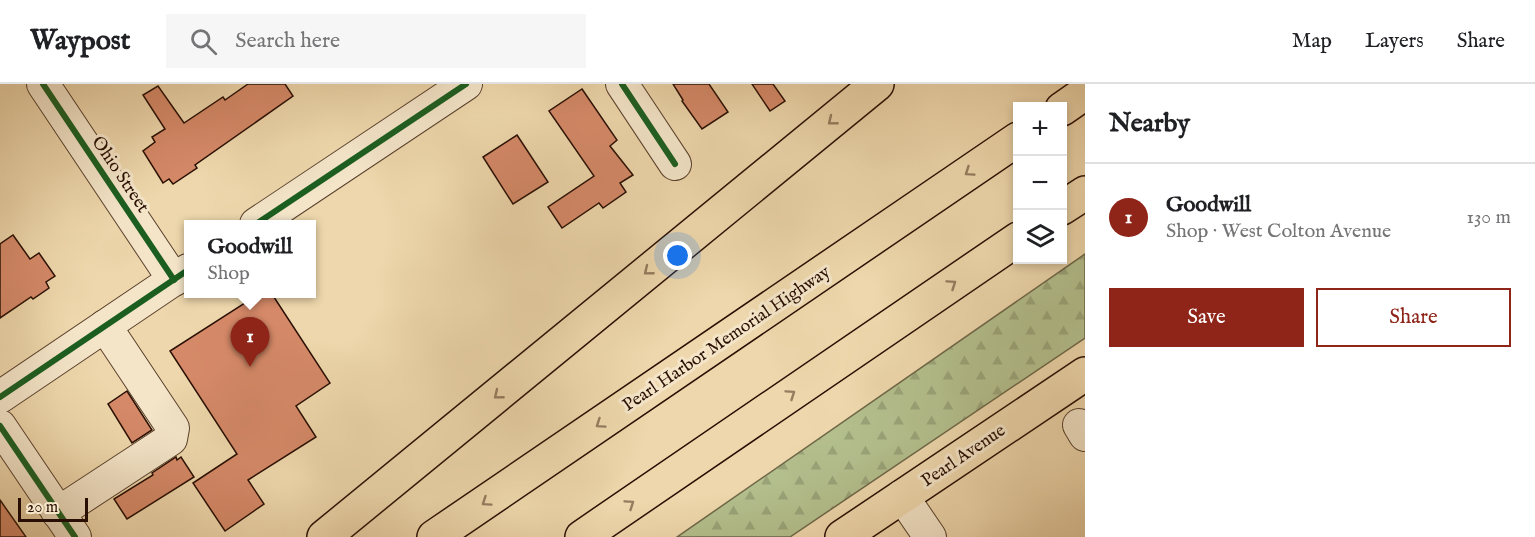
<!DOCTYPE html>
<html lang="en">
<head>
<meta charset="utf-8">
<style>
  :root { --surface:#fff; --page:#f6f6f6; --text:#202124; --muted:#757577; --line:#e0e0e0; --accent:#8f2418 }
  body { margin:0; font-family:"IM FELL English",serif; background:var(--page); color:var(--text) }
  .controls { position:absolute; right:18px; top:18px; display:grid; overflow:hidden; border-radius:0px; box-shadow:0 3px 9px #0003 }
  .controls button { width:54px; height:54px; display:grid; place-items:center; padding:0; border:0; border-bottom:2px solid var(--line); background:var(--surface); color:var(--text); font:30px sans-serif }
  .scale { position:absolute; left:18px; bottom:15px; width:70px; box-sizing:border-box; padding-left:6px; border:3px solid #290f03; border-top:0; font-size:16px; line-height:21px; white-space:nowrap; color:#290f03; -webkit-text-stroke:4px #f4e5c9; paint-order:stroke }
  .you { position:absolute; left:678px; top:172px; width:21px; height:21px; margin:-15px; border:4px solid #fff; border-radius:50%; background:#1a73e8; box-shadow:0 0 0 9px #1a73e833 }
  .badge { display:grid; place-items:center; width:39px; height:39px; border-radius:50%; background:var(--accent); color:#fff; font-size:20px; font-weight:700 }
  .pin { position:absolute; translate:-50% -50px; filter:drop-shadow(0 2px 3px #0008) }
  .pin::after { content:''; position:absolute; top:32px; width:21px; height:18px; background:inherit; clip-path:polygon(0 0,100% 0,50% 100%) }
  .popup { position:absolute; left:184px; top:136px; width:132px; height:78px; box-sizing:border-box; display:grid; place-content:center; border-radius:0px; background:var(--surface); filter:drop-shadow(0 2px 4px #0005); font-size:20px; white-space:nowrap; color:var(--muted) }
  .popup b { font-size:22px; color:var(--text) }
  .popup::after { content:''; position:absolute; left:50%; top:100%; margin-left:-12px; border:12px solid transparent; border-top-color:var(--surface) }
  .list { margin:0; padding:0; list-style:none }
  h2 { display:flex; justify-content:space-between; align-items:center; height:78px; margin:0; padding:0 24px; font-size:26px }
  h2 small { font-size:20px; font-weight:400; color:var(--muted) }
  .list li { display:grid; grid-template-columns:39px 1fr auto; gap:18px; align-items:center; box-sizing:border-box; height:108px; padding:0 24px; border-top:2px solid var(--line) }
  .list b { display:block; font-size:22px; white-space:nowrap }
  .list p { margin:0; font-size:20px; white-space:nowrap; color:var(--muted) }
  .list em { font-size:20px; font-style:normal; color:var(--muted) }
  .actions { display:flex; gap:12px; padding:18px 24px }
  .actions a { flex:1; padding:14px 0; border:2px solid var(--accent); border-radius:0px; text-align:center; font-size:21px; color:var(--accent) }
  .actions .main { background:var(--accent); color:#fff }
  .icon { flex:none; width:33px; height:33px; fill:none; stroke:currentColor; stroke-width:2; stroke-linecap:round; stroke-linejoin:round }
  .map { position:relative; flex:none; width:1085px; height:453px; overflow:hidden }
  header { display:flex; align-items:center; gap:36px; box-sizing:border-box; height:84px; padding:0 30px; background:var(--surface); border-bottom:2px solid var(--line) }
  header strong { font-size:28px }
  nav { display:flex; gap:33px; margin-inline-start:auto; font-size:21px }
  .search { width:420px; height:54px; background:var(--page); display:flex; align-items:center; gap:15px; box-sizing:border-box; padding:0 21px; border-radius:0px; color:var(--muted); font-size:22px }
  main { display:flex }
  aside { flex:1; background:var(--surface) }
  .map>svg:first-child { display:block }
</style>
</head>
<body>
<header>
<strong>Waypost</strong>
<div class="search"><svg class="icon" aria-label="search" viewBox="0 0 24 24"><circle cx="10" cy="10" r="6"/><path d="M15 15l6 6"/></svg>Search here</div>
<nav><a>Map</a><a>Layers</a><a>Share</a></nav>
</header>
<main>
<div class="map">
<svg width="1085" height="453" viewBox="0 0 1085 453">
  <defs>
    <pattern id="forest-firs" width="22" height="20" patternUnits="userSpaceOnUse" patternTransform="scale(1.5)"><rect width="22" height="20" fill="#b3bf8d"/><path d="M5 1l3.5 6h-7zM16 11l3.5 6h-7z" fill="#9aa378"/></pattern>
  </defs>
  <rect width="100%" height="100%" fill="#eed7ac"/>
  <filter id="stains"><feTurbulence type="fractalNoise" baseFrequency=".00333" numOctaves="4"/><feColorMatrix values="0 0 0 0 .2 0 0 0 0 .09 0 0 0 0 .02 0 0 0 .5 -.17"/></filter>
  <radialGradient id="worn" r=".72"><stop offset=".6" stop-color="#630" stop-opacity="0"/><stop offset="1" stop-color="#630" stop-opacity=".3"/></radialGradient>
  <polygon fill="url(#forest-firs)" stroke="#6e6748" stroke-width="1.5" points="1085,170 1085,254 790,453 677,453"/>
  <g fill="#d58968" stroke="#290f03" stroke-width="1.5">
    <polygon points="248,0 285,0 293,12 195,81 197,84 173,100 169,95 163,99 143,67 155,58 152,53 165,45 143,11 158,2 184,39 223,13 225,16"/>
    <polygon points="673,0 709,0 728,28 702,45 682,17 683,16"/>
    <polygon points="752,0 773,0 785,17 770,27"/>
    <polygon points="582,5 617,56 610,62 633,91 620,99 626,108 603,124 599,119 562,144 548,123 594,92 549,27"/>
    <polygon points="517,51 548,98 513,120 483,73"/>
    <polygon points="13,151 30,175 39,169 55,192 46,198 49,204 33,215 31,213 0,234 0,160"/>
    <polygon points="259,210 272,210 330,299 296,322 316,353 248,396 264,420 225,447 193,399 237,370 170,267"/>
    <polygon points="127,307 152,346 132,359 108,320"/>
    <polygon points="176,373 177,376 181,373 194,393 127,435 114,415 153,391 152,389"/>
    <polygon points="0,416 26,453 0,453"/>
  </g>
  <g fill="none" stroke-linecap="round" stroke-linejoin="round">
    <defs>
      <g id="minor">
        <polyline points="43,0 174,196"/>
        <polyline points="622,0 675,80"/>
        <polyline points="256,140 466,0"/>
        <polyline points="0,313 188,186"/>
        <polyline points="1079,341 1085,351"/>
        <polyline points="0,342 75,453"/>
        <polyline points="902,412 930,453"/>
        <polyline points="58,429 171,355 173,344 105,242"/>
      </g>
      <polyline id="major" points="842,453 1085,290"/>
      <g id="highway">
        <polyline points="1062,25 1085,9"/>
        <polyline points="1062,124 1085,109"/>
        <polyline points="324,453 877,0"/>
        <polyline points="434,453 1018,55"/>
        <polyline points="582,453 1018,155"/>
      </g>
    </defs>
    <use href="#minor" stroke="#5a412d" stroke-width="34"/>
    <use href="#major" stroke="#290f03" stroke-width="36"/>
    <use href="#highway" stroke="#290f03" stroke-width="36"/>
    <use href="#minor" stroke="#f4e5c9" stroke-width="32"/>
    <use href="#major" stroke="#eed7ac" stroke-width="33"/>
    <use href="#highway" stroke="#eed7ac" stroke-width="33"/>
    <defs>
      <g id="cycleway">
        <polyline points="43,0 174,196"/>
        <polyline points="622,0 675,80"/>
        <polyline points="256,140 466,0"/>
        <polyline points="0,313 188,186"/>
        <polyline points="0,342 75,453"/>
      </g>
    </defs>
    <use href="#cycleway" stroke="#f4e5c9" stroke-width="10"/>
    <use href="#cycleway" stroke="#1b5e20" stroke-width="6"/>
  </g>
  <defs><path id="oneway-chevron" d="M-2-3.5L2.5 0L-2 3.5" fill="none" stroke-width="1.6" stroke-linecap="round" stroke-linejoin="round" transform="scale(1.5)"/></defs>
  <g stroke="#957d60">
    <use href="#oneway-chevron" transform="translate(832 37) rotate(141)"/>
    <use href="#oneway-chevron" transform="translate(969 88) rotate(146)"/>
    <use href="#oneway-chevron" transform="translate(648 187) rotate(141)"/>
    <use href="#oneway-chevron" transform="translate(952 200) rotate(-34)"/>
    <use href="#oneway-chevron" transform="translate(791 310) rotate(-34)"/>
    <use href="#oneway-chevron" transform="translate(498 311) rotate(141)"/>
    <use href="#oneway-chevron" transform="translate(600 340) rotate(146)"/>
    <use href="#oneway-chevron" transform="translate(486 418) rotate(146)"/>
    <use href="#oneway-chevron" transform="translate(630 420) rotate(-34)"/>
  </g>
  <g text-anchor="middle" stroke-width="6" stroke-linejoin="round" paint-order="stroke">
    <g font-size="18" fill="#290f03" stroke="#f4e5c9">
      <text transform="translate(121 90) rotate(56)" y="6">Ohio Street</text>
      <text transform="translate(726 254) rotate(-34)" y="6">Pearl Harbor Memorial Highway</text>
      <text transform="translate(963 371) rotate(-34)" y="6">Pearl Avenue</text>
    </g>
  </g>
  <rect width="100%" height="100%" filter="url(#stains)"/>
  <rect width="100%" height="100%" fill="url(#worn)"/>
</svg>
<div class="controls">
<button>+</button>
<button>−</button>
<button><svg class="icon" aria-label="layers" viewBox="0 0 24 24"><path d="M12 4l9 5-9 5-9-5zM3 14l9 5 9-5"/></svg></button>
</div>
<div class="scale">20 m</div>
<div class="you"></div>
<div class="pin badge" style="left:250px;top:283px">1</div>
<div class="popup"><b>Goodwill</b>Shop</div>
</div>
<aside>
<h2>Nearby<small></small></h2>
<ul class="list">
<li><span class="badge">1</span><div><b>Goodwill</b><p>Shop · West Colton Avenue</p></div><em>130 m</em></li>
</ul>
<div class="actions"><a class="main">Save</a><a>Share</a></div>
</aside>
</main>
</body>
</html>
